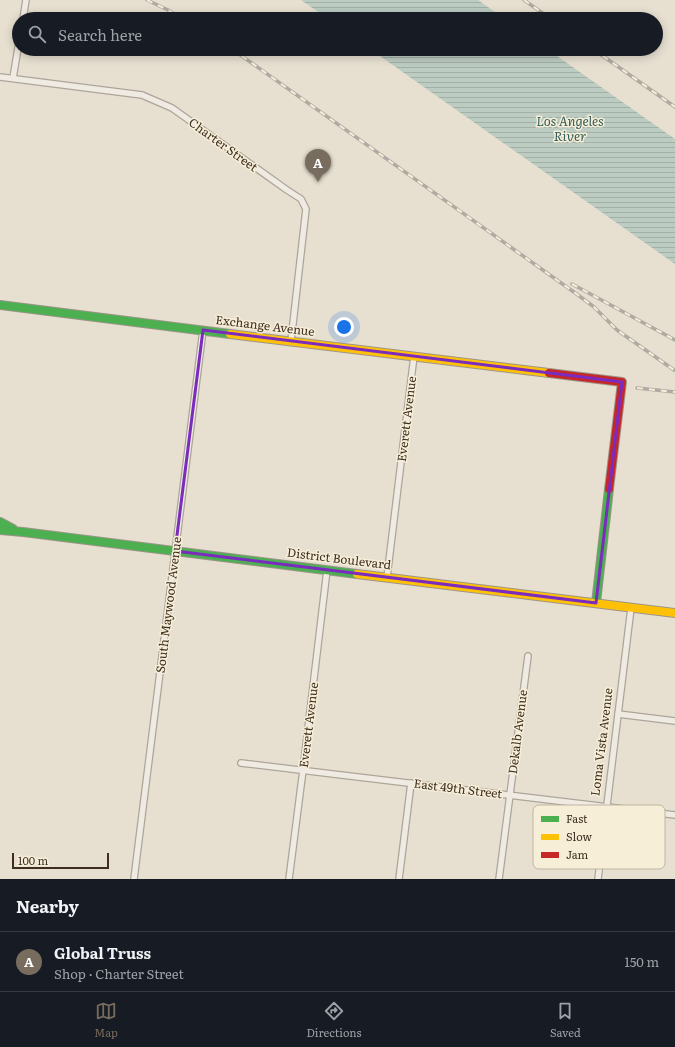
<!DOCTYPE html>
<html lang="en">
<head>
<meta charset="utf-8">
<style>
  :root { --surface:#171b24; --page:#20242c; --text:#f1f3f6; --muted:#9ea1a6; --line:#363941; --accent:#786c5e }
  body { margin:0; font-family:Literata,serif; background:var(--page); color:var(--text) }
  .scale { position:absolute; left:12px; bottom:10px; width:97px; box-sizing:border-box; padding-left:4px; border:2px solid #3d2e20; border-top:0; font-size:11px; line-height:14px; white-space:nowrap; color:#3d2e20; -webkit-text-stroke:3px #f7eed8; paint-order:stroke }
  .you { position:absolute; left:344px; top:327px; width:14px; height:14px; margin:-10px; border:3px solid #fff; border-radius:50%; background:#1a73e8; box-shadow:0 0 0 6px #1a73e833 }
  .badge { display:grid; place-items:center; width:26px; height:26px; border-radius:50%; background:var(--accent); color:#fff; font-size:13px; font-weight:700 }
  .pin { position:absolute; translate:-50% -33px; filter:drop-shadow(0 1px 2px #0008) }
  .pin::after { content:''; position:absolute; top:21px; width:14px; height:12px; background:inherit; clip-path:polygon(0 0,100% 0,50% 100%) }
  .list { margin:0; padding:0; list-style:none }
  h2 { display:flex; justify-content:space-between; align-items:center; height:52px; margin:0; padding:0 16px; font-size:17px }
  h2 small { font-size:13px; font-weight:400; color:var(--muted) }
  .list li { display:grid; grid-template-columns:26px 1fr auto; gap:12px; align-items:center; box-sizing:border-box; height:60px; padding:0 16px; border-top:1px solid var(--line) }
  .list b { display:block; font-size:15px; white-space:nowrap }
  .list p { margin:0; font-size:13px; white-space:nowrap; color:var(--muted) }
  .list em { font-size:13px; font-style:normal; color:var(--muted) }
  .icon { flex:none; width:22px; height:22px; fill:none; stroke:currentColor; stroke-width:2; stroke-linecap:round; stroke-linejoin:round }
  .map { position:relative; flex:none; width:675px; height:879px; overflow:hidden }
  .search { position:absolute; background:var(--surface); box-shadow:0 2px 10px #0003; left:12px; right:12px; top:12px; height:44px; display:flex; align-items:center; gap:10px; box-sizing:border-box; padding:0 14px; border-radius:22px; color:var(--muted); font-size:15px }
  .sheet { height:112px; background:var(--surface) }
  nav { display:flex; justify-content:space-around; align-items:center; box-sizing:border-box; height:56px; border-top:1px solid var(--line); background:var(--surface); font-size:11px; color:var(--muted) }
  nav a { display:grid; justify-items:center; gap:2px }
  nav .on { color:var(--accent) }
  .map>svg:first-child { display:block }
</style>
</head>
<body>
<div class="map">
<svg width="675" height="879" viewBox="0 0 675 879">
  <defs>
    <pattern id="water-rules" width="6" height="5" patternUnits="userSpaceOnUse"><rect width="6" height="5" fill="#bcccc2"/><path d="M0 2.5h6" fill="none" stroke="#a2b0a6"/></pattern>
  </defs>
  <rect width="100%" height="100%" fill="#e7e0d1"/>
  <g fill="url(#water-rules)">
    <polygon points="301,0 478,0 505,19 328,19"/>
    <polygon points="370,49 547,49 675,139 675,264"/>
  </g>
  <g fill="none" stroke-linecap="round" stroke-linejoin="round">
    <defs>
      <g id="street">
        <polyline points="23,19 26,0"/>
        <polyline points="0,77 142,95 172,108 287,190 301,199 306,209 291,341"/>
        <polyline points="13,78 19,42"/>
        <polyline points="387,577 414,356"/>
        <polyline points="618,714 675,721"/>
        <polyline points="241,763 675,815"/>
        <polyline points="134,879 203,330"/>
        <polyline points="289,879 303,770 327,570"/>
        <polyline points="399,879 411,783"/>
        <polyline points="499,879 528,656"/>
        <polyline points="598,879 631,608"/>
      </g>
      <g id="fast">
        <polyline points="0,305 230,334"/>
        <polyline points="0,522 13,529"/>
        <polyline points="0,530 23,532 357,574"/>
        <polyline points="596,603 609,489"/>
      </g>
      <g id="slow">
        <polyline points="230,334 549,373"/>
        <polyline points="357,574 675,613"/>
      </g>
      <polyline id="jam" points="549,373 622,382 609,489"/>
    </defs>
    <use href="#street" stroke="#ada599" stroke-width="8"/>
    <use href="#fast" stroke="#9c958a" stroke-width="10"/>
    <use href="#slow" stroke="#9c958a" stroke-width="10"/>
    <use href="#jam" stroke="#9c958a" stroke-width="10"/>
    <use href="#street" stroke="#efebe3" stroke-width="5.5"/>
    <use href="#fast" stroke="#4caf50" stroke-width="8"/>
    <use href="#slow" stroke="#ffc107" stroke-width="8"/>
    <use href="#jam" stroke="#c62828" stroke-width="8"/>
    <defs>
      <g id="rail">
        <polyline points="147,0 168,10 182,19"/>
        <polyline points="524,0 551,19"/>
        <polyline points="232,49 578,295 594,307 617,330 674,370"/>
        <polyline points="593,49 675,107"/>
        <polyline points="572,284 675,340"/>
        <polyline points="637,388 675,392"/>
      </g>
    </defs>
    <use href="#rail" stroke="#afaaa2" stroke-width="3.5"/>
    <use href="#rail" stroke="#f7eed8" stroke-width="2" stroke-dasharray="6" stroke-linecap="butt"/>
  </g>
  <path fill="none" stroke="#7b2cbf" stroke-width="3" stroke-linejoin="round" d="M 203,330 L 622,382 L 596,603 L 175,551 Z"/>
  <g text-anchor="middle" stroke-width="3" stroke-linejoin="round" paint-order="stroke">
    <g font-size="12" fill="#3d2e20" stroke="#f7eed8">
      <text transform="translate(223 145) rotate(36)" y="4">Charter Street</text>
      <text transform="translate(265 326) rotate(7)" y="4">Exchange Avenue</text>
      <text transform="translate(407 419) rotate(-83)" y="4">Everett Avenue</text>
      <text transform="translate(339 559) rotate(7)" y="4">District Boulevard</text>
      <text transform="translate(169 605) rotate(-83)" y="4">South Maywood Avenue</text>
      <text transform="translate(309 725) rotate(-83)" y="4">Everett Avenue</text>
      <text transform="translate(518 732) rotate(-83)" y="4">Dekalb Avenue</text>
      <text transform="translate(602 742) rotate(-83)" y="4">Loma Vista Avenue</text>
      <text transform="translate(458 789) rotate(7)" y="4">East 49th Street</text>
    </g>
    <g font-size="13" font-style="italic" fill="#2f5d5a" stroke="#f7eed8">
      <text x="570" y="126">Los Angeles<tspan x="570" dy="15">River</tspan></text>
    </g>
  </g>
  <rect x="533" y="805" width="132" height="64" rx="6" fill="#f7eed8" stroke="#bfb4a1" stroke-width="1"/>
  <rect x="541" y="816" width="18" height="6" fill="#4caf50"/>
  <rect x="541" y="834" width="18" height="6" fill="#ffc107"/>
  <rect x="541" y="852" width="18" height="6" fill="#c62828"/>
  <g font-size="11" fill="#3d2e20">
    <text x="566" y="823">Fast</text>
    <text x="566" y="841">Slow</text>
    <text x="566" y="859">Jam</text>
  </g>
</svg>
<div class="scale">100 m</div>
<div class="you"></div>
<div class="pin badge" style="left:318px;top:182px">A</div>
<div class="search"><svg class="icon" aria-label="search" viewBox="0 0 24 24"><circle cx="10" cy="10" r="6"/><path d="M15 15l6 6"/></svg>Search here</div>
</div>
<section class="sheet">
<h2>Nearby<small></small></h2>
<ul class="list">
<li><span class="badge">A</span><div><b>Global Truss</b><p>Shop · Charter Street</p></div><em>150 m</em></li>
</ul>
</section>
<nav>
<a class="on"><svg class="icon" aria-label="map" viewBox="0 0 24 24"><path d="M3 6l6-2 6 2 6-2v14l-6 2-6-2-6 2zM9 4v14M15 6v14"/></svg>Map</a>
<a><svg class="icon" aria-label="directions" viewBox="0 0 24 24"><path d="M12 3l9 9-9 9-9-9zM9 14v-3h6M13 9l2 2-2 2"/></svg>Directions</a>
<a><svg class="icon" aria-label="saved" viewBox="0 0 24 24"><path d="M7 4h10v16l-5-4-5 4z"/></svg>Saved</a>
</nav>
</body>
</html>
